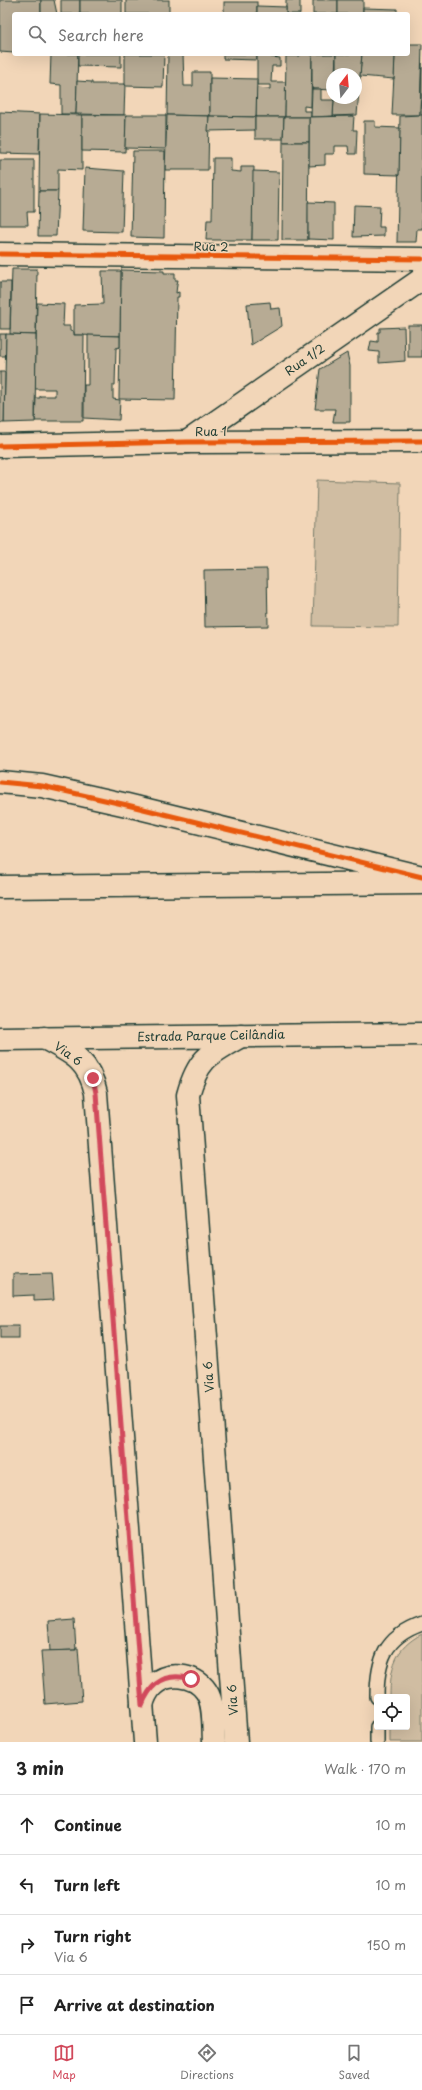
<!DOCTYPE html>
<html lang="en">
<head>
<meta charset="utf-8">
<style>
  :root { --surface:#fff; --page:#f2f2f2; --text:#222; --muted:#767676; --line:#e0e0e0; --accent:#d1495b }
  body { margin:0; font-family:"Playpen Sans",sans-serif; background:var(--page); color:var(--text) }
  .controls { position:absolute; right:12px; bottom:12px; display:grid; overflow:hidden; border-radius:4px; box-shadow:0 4px 16px #0002 }
  .controls button { width:36px; height:36px; display:grid; place-items:center; padding:0; border:0; border-bottom:1px solid var(--line); background:var(--surface); color:var(--text); font:20px sans-serif }
  .compass { position:absolute; left:326px; top:68px; width:36px; height:36px; border-radius:50%; background:var(--surface); box-shadow:0 4px 16px #0002; rotate:16deg }
  .stop { position:absolute; width:12px; height:12px; margin:-9px; border:3px solid #d1495b; border-radius:50%; background:#fff }
  .stop.end { background:#d1495b; border-color:#fff; box-shadow:0 1px 4px #0008 }
  .list { margin:0; padding:0; list-style:none }
  h2 { display:flex; justify-content:space-between; align-items:center; height:52px; margin:0; padding:0 16px; font-size:17px }
  h2 small { font-size:13px; font-weight:400; color:var(--muted) }
  .list li { display:grid; grid-template-columns:26px 1fr auto; gap:12px; align-items:center; box-sizing:border-box; height:60px; padding:0 16px; border-top:1px solid var(--line) }
  .list b { display:block; font-size:15px; white-space:nowrap }
  .list p { margin:0; font-size:13px; white-space:nowrap; color:var(--muted) }
  .list em { font-size:13px; font-style:normal; color:var(--muted) }
  .icon { flex:none; width:22px; height:22px; fill:none; stroke:currentColor; stroke-width:2; stroke-linecap:round; stroke-linejoin:round }
  .map { position:relative; flex:none; width:422px; height:1742px; overflow:hidden }
  .search { position:absolute; background:var(--surface); box-shadow:0 4px 16px #0002; left:12px; right:12px; top:12px; height:44px; display:flex; align-items:center; gap:10px; box-sizing:border-box; padding:0 14px; border-radius:4px; color:var(--muted); font-size:15px }
  .sheet { height:292px; background:var(--surface) }
  nav { display:flex; justify-content:space-around; align-items:center; box-sizing:border-box; height:56px; border-top:1px solid var(--line); background:var(--surface); font-size:11px; color:var(--muted) }
  nav a { display:grid; justify-items:center; gap:2px }
  nav .on { color:var(--accent) }
  .map>svg:first-child { display:block }
</style>
</head>
<body>
<div class="map">
<svg width="422" height="1742" viewBox="0 0 422 1742">
  <rect width="100%" height="100%" fill="#f2d6b8"/>
  <filter id="ink" filterUnits="userSpaceOnUse"><feTurbulence type="fractalNoise" baseFrequency=".025" numOctaves="2"/><feDisplacementMap in="SourceGraphic" scale="8" xChannelSelector="R" yChannelSelector="G"/><feConvolveMatrix kernelMatrix="1 2 1 2 8 2 1 2 1" color-interpolation-filters="sRGB"/></filter>
  <g filter="url(#ink)">
    <g fill="#d0bda2" stroke="#787d6b">
      <polygon points="317,480 400,483 398,627 313,626"/>
      <path d="M 422,1634 L 422,1742 L 390,1742 L 390,1727 L 407,1727 L 407,1697 L 390,1697 C 390,1667 395,1648 422,1634 Z"/>
    </g>
    <g fill="#b7ab94" stroke="#1f3d34">
      <polygon points="0,0 41,0 41,14 14,14 14,53 0,52"/>
      <polygon points="41,0 54,0 57,14 41,14"/>
      <rect x="61" y="0" width="19" height="14"/>
      <rect x="80" y="0" width="42" height="14"/>
      <rect x="126" y="0" width="43" height="14"/>
      <rect x="286" y="0" width="14" height="14"/>
      <rect x="313" y="0" width="25" height="14"/>
      <rect x="338" y="0" width="25" height="14"/>
      <rect x="224" y="2" width="33" height="12"/>
      <polygon points="257,6 286,7 286,14 257,14"/>
      <polygon points="363,8 397,9 397,14 363,14"/>
      <polygon points="408,44 422,44 420,115 392,115 395,54 408,54"/>
      <polygon points="51,54 78,54 76,114 61,114 61,85 50,84"/>
      <polygon points="78,54 121,54 121,67 78,66"/>
      <polygon points="125,54 164,54 163,87 125,86"/>
      <polygon points="168,54 183,54 184,86 193,86 193,72 210,72 210,116 167,115"/>
      <polygon points="223,54 257,54 257,60 223,59"/>
      <polygon points="257,54 271,54 271,57 280,58 280,66 272,66 271,82 286,82 285,117 256,117 256,88 270,89 270,85 257,85"/>
      <polygon points="300,54 312,54 311,107 304,106 304,111 311,111 311,117 285,117 286,56 300,56"/>
      <polygon points="312,54 336,54 335,74 332,74 332,90 312,89"/>
      <polygon points="336,54 362,54 357,115 333,116 334,99 356,98 356,74 339,74 340,69 336,69"/>
      <polygon points="362,54 395,54 394,79 360,76"/>
      <polygon points="422,63 422,115 420,115"/>
      <polygon points="210,78 257,79 256,117 210,116"/>
      <polygon points="77,81 92,82 92,84 125,84 124,115 76,114"/>
      <polygon points="312,89 321,89 321,100 334,100 333,116 311,117"/>
      <polygon points="0,112 40,114 39,154 0,153"/>
      <polygon points="40,114 82,115 82,170 58,169 58,191 39,191"/>
      <polygon points="82,115 126,115 125,152 82,151"/>
      <polygon points="126,115 166,115 166,149 125,148"/>
      <polygon points="167,115 209,116 208,170 165,170"/>
      <polygon points="420,115 422,115 422,229 417,229 416,242 397,242 400,116"/>
      <polygon points="209,116 255,117 255,130 208,131"/>
      <polygon points="354,116 353,130 357,130 356,154 349,154 348,146 334,146 334,154 325,154 325,165 309,166 309,117"/>
      <polygon points="255,117 284,117 283,139 255,139"/>
      <polygon points="284,117 309,117 309,142 283,142"/>
      <polygon points="364,121 375,121 375,127 400,128 399,175 364,174"/>
      <polygon points="283,142 309,142 308,240 282,240"/>
      <polygon points="133,151 165,151 164,238 131,237"/>
      <polygon points="213,158 231,158 231,171 241,172 241,167 254,167 252,240 206,240 207,220 212,220"/>
      <polygon points="0,160 34,160 34,212 27,212 28,225 0,225"/>
      <polygon points="85,168 124,171 122,232 83,231"/>
      <polygon points="253,171 279,172 278,240 252,240"/>
      <polygon points="39,191 58,191 56,236 38,236"/>
      <polygon points="308,202 334,203 334,240 308,239"/>
      <polygon points="354,205 380,206 379,227 384,227 384,236 353,237"/>
      <polygon points="12,269 37,269 36,335 10,334"/>
      <polygon points="121,270 164,271 164,273 175,273 175,280 178,280 177,284 176,293 179,292 179,297 177,297 175,400 119,399"/>
      <polygon points="102,271 121,271 120,336 74,335 74,305 103,304"/>
      <polygon points="0,282 11,282 10,329 0,329"/>
      <polygon points="270,302 271,309 280,308 282,326 251,345 247,304"/>
      <polygon points="37,303 64,304 63,326 70,326 70,331 74,332 74,335 84,335 83,421 35,421 36,398 40,398 40,396 55,396 55,389 35,389"/>
      <rect x="408" y="325" width="14" height="32"/>
      <polygon points="404,327 405,361 379,363 379,352 369,351 371,341 378,342 378,332 380,332 380,328"/>
      <rect x="0" y="334" width="6" height="22"/>
      <polygon points="6,334 36,335 35,422 4,423"/>
      <polygon points="88,335 120,336 120,347 116,348 115,385 113,385 113,399 120,400 119,420 84,418 84,385 88,385"/>
      <polygon points="347,353 350,366 350,422 333,422 335,409 315,409 320,369"/>
      <polygon points="0,372 5,372 4,423 0,423"/>
      <polygon points="267,569 268,626 205,627 204,570"/>
      <polygon points="52,1273 54,1300 34,1301 34,1295 13,1296 13,1274"/>
      <rect x="0" y="1326" width="19" height="13"/>
      <polygon points="74,1619 76,1650 50,1651 48,1621"/>
      <polygon points="76,1648 78,1648 82,1701 45,1704 41,1651 76,1650"/>
    </g>
    <g fill="none" stroke-linecap="round" stroke-linejoin="round">
      <defs>
        <g id="service">
          <path d="M 377,1697 C 377,1661 384,1637 422,1624"/>
          <polyline points="377,1742 377,1727"/>
        </g>
        <g id="minor">
          <polyline points="0,254 422,259"/>
          <polyline points="187,442 422,279"/>
          <polyline points="0,446 187,442 422,441"/>
          <polyline points="0,782 42,786 127,805 422,877"/>
        </g>
        <g id="secondary">
          <path d="M 44,1038 C 72,1053 89,1060 96,1093 L 145,1742"/>
          <path d="M 142,1705 C 144,1698 147,1691 152,1686 C 167,1671 194,1674 206,1691 C 215,1704 213,1727 214,1742"/>
          <path d="M 236,1742 L 188,1095 C 198,1058 209,1054 241,1036"/>
        </g>
        <g id="motorway">
          <polyline points="0,887 422,883"/>
          <polyline points="0,1039 422,1034"/>
        </g>
      </defs>
      <use href="#service" stroke="#1f3d34" stroke-width="16"/>
      <use href="#minor" stroke="#1f3d34" stroke-width="25"/>
      <use href="#secondary" stroke="#1f3d34" stroke-width="25"/>
      <use href="#motorway" stroke="#1f3d34" stroke-width="25"/>
      <use href="#service" stroke="#f2d6b8" stroke-width="13"/>
      <use href="#minor" stroke="#f2d6b8" stroke-width="22"/>
      <use href="#secondary" stroke="#f2d6b8" stroke-width="22"/>
      <use href="#motorway" stroke="#f2d6b8" stroke-width="22"/>
      <defs>
        <g id="cycleway">
          <polyline points="0,254 422,259"/>
          <polyline points="0,446 187,442 422,441"/>
          <polyline points="0,782 42,786 127,805 422,877"/>
        </g>
      </defs>
      <use href="#cycleway" stroke="#f2d6b8" stroke-width="8"/>
      <use href="#cycleway" stroke="#e8590c" stroke-width="5"/>
    </g>
  </g>
  <g fill="none" stroke-linecap="round" stroke-linejoin="round" filter="url(#ink)">
    <path stroke="#d1495b" stroke-width="5" d="M 93,1078 L 96,1093 L 142,1705 C 151,1682 167,1672 191,1679"/>
  </g>
  <g text-anchor="middle" stroke-width="3" stroke-linejoin="round" paint-order="stroke">
    <g font-size="12" fill="#1f3d34" stroke="#f2d6b8">
      <text transform="translate(211 247) rotate(1)" y="4">Rua 2</text>
      <text transform="translate(305 360) rotate(-35)" y="4">Rua 1/2</text>
      <text x="211" y="436">Rua 1</text>
      <text transform="translate(211 1036) rotate(-1)" y="4">Estrada Parque Ceilândia</text>
      <text transform="translate(68 1054) rotate(35)" y="4">Via 6</text>
      <text transform="translate(209 1377) rotate(-94)" y="4">Via 6</text>
      <text transform="translate(233 1700) rotate(-94)" y="4">Via 6</text>
    </g>
  </g>
</svg>
<div class="controls">
<button><svg class="icon" aria-label="locate" viewBox="0 0 24 24"><circle cx="12" cy="12" r="6"/><path d="M12 2v4M12 18v4M2 12h4M18 12h4"/></svg></button>
</div>
<svg class="compass" viewBox="-18 -18 36 36"><path d="M0-13l5 13h-10z" fill="#e53935"/><path d="M0 13l5-13h-10z" fill="#767676"/></svg>
<div class="stop" style="left:191px;top:1679px"></div>
<div class="stop end" style="left:93px;top:1078px"></div>
<div class="search"><svg class="icon" aria-label="search" viewBox="0 0 24 24"><circle cx="10" cy="10" r="6"/><path d="M15 15l6 6"/></svg>Search here</div>
</div>
<section class="sheet">
<h2>3 min<small>Walk · 170 m</small></h2>
<ul class="list">
<li><svg class="icon" aria-label="ahead" viewBox="0 0 24 24"><path d="M12 20V5M6 11l6-6 6 6"/></svg><div><b>Continue</b></div><em>10 m</em></li>
<li><svg class="icon" aria-label="left" viewBox="0 0 24 24"><path d="M17 20v-9H6M10 6l-5 5 5 5"/></svg><div><b>Turn left</b></div><em>10 m</em></li>
<li><svg class="icon" aria-label="right" viewBox="0 0 24 24"><path d="M7 20v-9h11M14 6l5 5-5 5"/></svg><div><b>Turn right</b><p>Via 6</p></div><em>150 m</em></li>
<li><svg class="icon" aria-label="arrive" viewBox="0 0 24 24"><path d="M6 21V4h12l-3 4 3 4H6"/></svg><div><b>Arrive at destination</b></div></li>
</ul>
</section>
<nav>
<a class="on"><svg class="icon" aria-label="map" viewBox="0 0 24 24"><path d="M3 6l6-2 6 2 6-2v14l-6 2-6-2-6 2zM9 4v14M15 6v14"/></svg>Map</a>
<a><svg class="icon" aria-label="directions" viewBox="0 0 24 24"><path d="M12 3l9 9-9 9-9-9zM9 14v-3h6M13 9l2 2-2 2"/></svg>Directions</a>
<a><svg class="icon" aria-label="saved" viewBox="0 0 24 24"><path d="M7 4h10v16l-5-4-5 4z"/></svg>Saved</a>
</nav>
</body>
</html>
